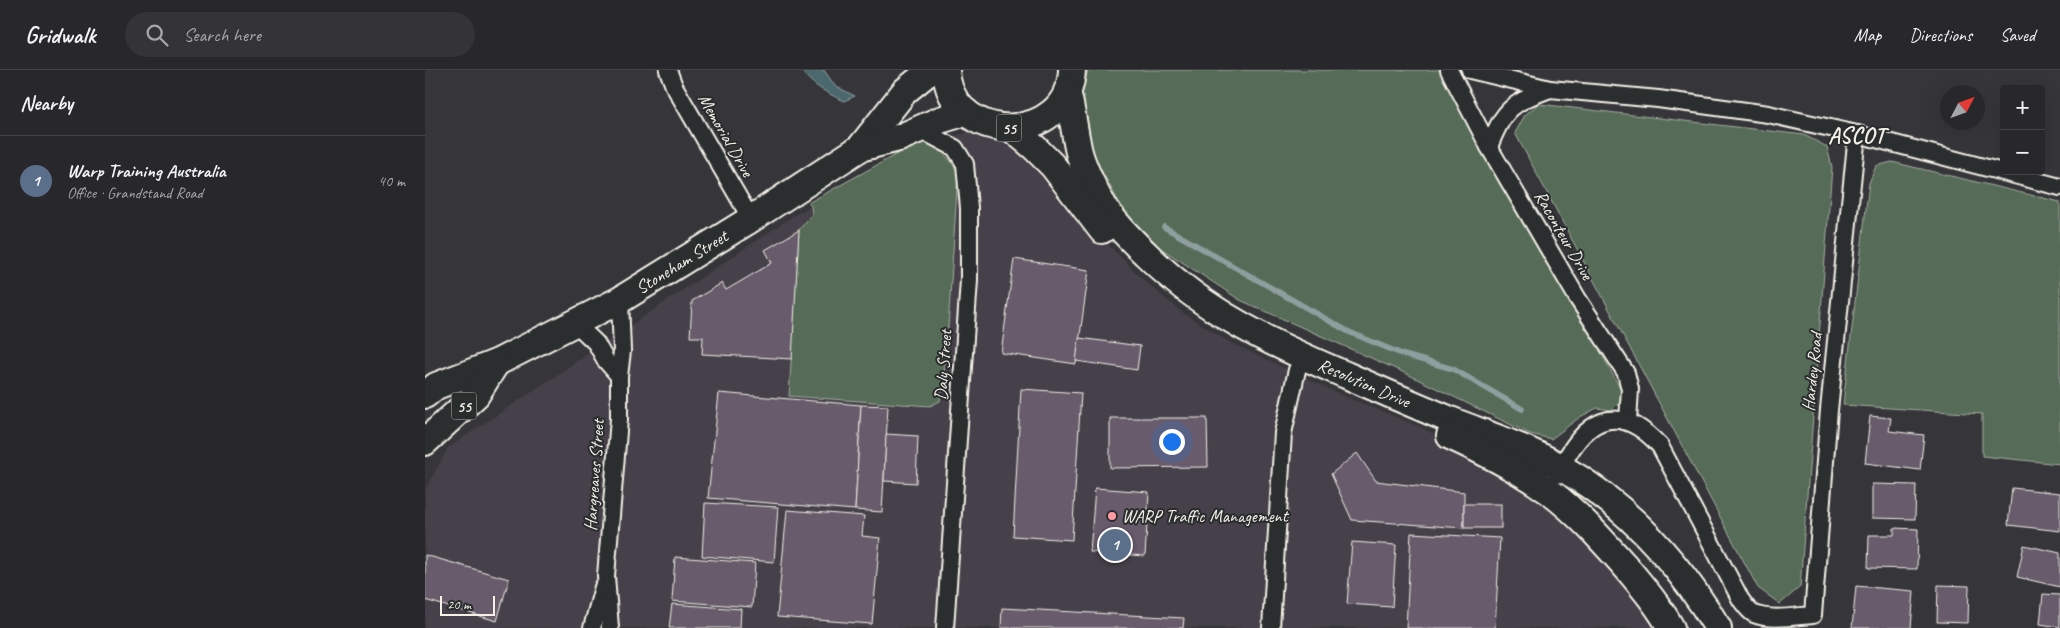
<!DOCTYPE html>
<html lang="en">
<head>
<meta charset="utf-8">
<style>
  :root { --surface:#28282c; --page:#343438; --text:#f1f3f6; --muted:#a5a6a9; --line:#444448; --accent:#db2777 }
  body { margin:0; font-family:Caveat,sans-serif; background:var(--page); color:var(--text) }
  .controls { position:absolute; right:15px; top:15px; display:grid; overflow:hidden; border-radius:5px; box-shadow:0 5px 20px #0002 }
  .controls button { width:45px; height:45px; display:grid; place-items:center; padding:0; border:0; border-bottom:1px solid var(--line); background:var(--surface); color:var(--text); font:25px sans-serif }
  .compass { position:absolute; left:1515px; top:15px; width:45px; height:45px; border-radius:50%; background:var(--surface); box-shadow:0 5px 20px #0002; rotate:49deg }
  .scale { position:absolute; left:15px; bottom:12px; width:55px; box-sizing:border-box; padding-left:5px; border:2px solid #f4f1e8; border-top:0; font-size:14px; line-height:18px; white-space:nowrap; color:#f4f1e8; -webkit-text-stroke:4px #2a2d2e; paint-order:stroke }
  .you { position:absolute; left:746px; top:371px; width:18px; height:18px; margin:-12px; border:4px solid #fff; border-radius:50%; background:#1a73e8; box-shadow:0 0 0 8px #1a73e833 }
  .badge { display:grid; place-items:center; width:32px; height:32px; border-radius:50%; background:var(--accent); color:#fff; font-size:16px; font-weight:700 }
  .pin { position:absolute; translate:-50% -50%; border:2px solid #fff; box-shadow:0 1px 5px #0006 }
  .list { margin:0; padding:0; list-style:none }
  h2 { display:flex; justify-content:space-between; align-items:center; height:65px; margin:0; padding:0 20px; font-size:21px }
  h2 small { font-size:16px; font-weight:400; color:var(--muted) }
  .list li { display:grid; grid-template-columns:32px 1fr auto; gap:15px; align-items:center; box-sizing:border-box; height:90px; padding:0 20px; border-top:1px solid var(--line) }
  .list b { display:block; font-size:19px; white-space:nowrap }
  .list p { margin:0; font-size:16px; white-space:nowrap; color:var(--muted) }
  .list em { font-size:16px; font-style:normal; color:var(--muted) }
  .icon { flex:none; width:28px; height:28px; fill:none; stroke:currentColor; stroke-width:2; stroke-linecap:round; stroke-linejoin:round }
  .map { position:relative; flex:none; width:1635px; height:558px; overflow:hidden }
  header { display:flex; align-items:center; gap:30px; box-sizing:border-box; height:70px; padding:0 25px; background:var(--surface); border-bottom:1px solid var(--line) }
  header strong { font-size:24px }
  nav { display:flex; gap:28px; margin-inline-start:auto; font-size:18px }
  .search { width:350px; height:45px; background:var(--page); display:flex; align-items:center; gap:12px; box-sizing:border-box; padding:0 18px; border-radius:28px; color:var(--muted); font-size:19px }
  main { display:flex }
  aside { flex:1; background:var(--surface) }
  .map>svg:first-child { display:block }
</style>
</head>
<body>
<header>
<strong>Gridwalk</strong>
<div class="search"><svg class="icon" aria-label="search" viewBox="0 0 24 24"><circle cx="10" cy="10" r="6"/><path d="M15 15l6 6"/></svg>Search here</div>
<nav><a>Map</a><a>Directions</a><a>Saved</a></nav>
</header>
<main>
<aside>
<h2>Nearby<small></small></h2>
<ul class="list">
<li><span class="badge" style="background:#5c6f8a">1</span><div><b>Warp Training Australia</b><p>Office · Grandstand Road</p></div><em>40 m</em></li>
</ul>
</aside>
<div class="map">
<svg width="1635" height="558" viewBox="0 0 1635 558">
  <rect width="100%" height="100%" fill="#36363a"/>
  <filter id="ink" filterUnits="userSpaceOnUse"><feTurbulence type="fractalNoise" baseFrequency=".02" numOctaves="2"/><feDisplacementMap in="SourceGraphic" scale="10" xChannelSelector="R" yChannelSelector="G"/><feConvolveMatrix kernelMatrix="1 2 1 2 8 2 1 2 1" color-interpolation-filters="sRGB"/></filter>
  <g filter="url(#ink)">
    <polygon fill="#454149" points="548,62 585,67 662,153 716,208 758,243 804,272 921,327 993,356 1095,407 1205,514 1232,558 0,558 0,420 23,378 368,146 504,71"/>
    <g fill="#566c58" stroke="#a5aea0">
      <polygon points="663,0 1024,0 1195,318 1198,329 1187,340 1172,338 1155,347 1126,369 1105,364 982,304 815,230 737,179 700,143 666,82 656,24"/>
      <polygon points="1114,34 1379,65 1402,77 1407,97 1375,517 1355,534 1333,518 1090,63 1100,45"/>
      <path d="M 502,73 C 516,80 527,89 533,104 L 521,288 L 515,331 L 505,336 L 364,326 L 374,160 L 387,144 L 386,136 L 383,133 L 490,74 Z"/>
      <polygon points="1467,92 1635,132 1635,394 1557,386 1557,344 1418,335 1444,113 1451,96"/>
    </g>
    <path fill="#4b686e" stroke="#8f9f9f" d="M 376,0 L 399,0 L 410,16 L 430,26 L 419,31 C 402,23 387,16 376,0 Z"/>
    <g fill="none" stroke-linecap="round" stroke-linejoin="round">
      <polyline stroke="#8f9f9f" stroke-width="5.5" points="739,157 924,262 979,285 1028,299 1097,339"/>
    </g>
    <g fill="#675c6c" stroke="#f4f1e8">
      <polygon points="374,160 367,289 277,284 278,267 265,267 267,231 297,213 301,220 347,193 340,180"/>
      <polygon points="589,189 664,200 651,294 576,283"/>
      <polygon points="654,268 715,276 712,300 651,291"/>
      <polygon points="596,319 656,323 647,470 588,466"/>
      <polygon points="294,323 436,335 430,440 283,428"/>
      <polygon points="436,335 463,336 457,442 430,440"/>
      <polygon points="1445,346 1466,348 1464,361 1499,365 1495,400 1440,393"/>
      <polygon points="685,348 782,348 783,397 685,398"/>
      <polygon points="461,364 493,366 491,413 459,411"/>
      <polygon points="932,383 951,411 1039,422 1039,458 927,450 906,404"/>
      <polygon points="1447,414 1491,415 1490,449 1447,448"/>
      <polygon points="670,418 724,422 720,486 665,482"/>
      <polygon points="1587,418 1635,423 1635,461 1583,455"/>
      <polygon points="280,433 353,437 349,492 277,486"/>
      <rect x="1039" y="434" width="37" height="24"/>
      <polygon points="362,440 439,446 437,466 455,468 447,554 352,547"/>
      <polygon points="1469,458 1493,459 1492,499 1443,498 1444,465 1469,465"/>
      <polygon points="986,463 1075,468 1070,558 981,558"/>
      <polygon points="927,472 971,475 967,537 922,534"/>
      <polygon points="1599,475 1635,483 1635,517 1592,507"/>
      <polygon points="0,485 84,509 72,551 0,530"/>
      <polygon points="250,487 330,493 327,537 247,531"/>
      <polygon points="1513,515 1544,516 1543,553 1512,552"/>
      <polygon points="1431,516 1489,521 1486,558 1427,558"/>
      <polygon points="1618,524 1635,525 1635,557 1615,554"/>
      <polygon points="247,534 316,539 315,558 244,558"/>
      <polygon points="577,538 759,548 758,558 576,558"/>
    </g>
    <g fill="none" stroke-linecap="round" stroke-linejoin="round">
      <defs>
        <g id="minor">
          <polyline points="243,0 249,16 326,149"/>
          <polyline points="1024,0 1064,77 1153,229 1201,303 1205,319 1203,351"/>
          <polyline points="1045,0 1125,19 1233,29 1343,44 1432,64 1635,117"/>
          <polyline points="494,59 530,78 540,94 544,138 544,210 520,558"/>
          <path d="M 1064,77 C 1079,38 1087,33 1125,19"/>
          <polyline points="150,253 171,273 181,291 194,306"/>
          <path d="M 1133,404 C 1157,352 1190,327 1235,376 L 1316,530 C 1320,535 1323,541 1329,544 C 1346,551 1371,546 1388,545 L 1404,340 L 1432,64"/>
          <polyline points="167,558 178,517"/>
          <polyline points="185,558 181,506 194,349 194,306 197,281 195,230"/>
          <polyline points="846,558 858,363 872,300 878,287"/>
        </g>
        <g id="primary">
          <path d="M 521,0 C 525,77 644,76 647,0"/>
          <path id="s1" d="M 642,21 C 647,40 649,59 653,78 C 656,93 664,109 671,123 C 682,146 703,167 721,184 C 779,242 847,274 921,305 C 959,322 997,338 1035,354 C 1069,367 1105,379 1137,398 C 1202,435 1254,494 1293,558"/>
          <polyline points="586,58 610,78 628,96 677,160"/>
          <polyline points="435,78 480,21 506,0"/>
          <path id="s2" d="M 0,325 L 11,316 L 71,293 L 195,230 L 326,149 L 435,78 L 474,68 L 515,50 L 541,42"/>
          <path d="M 1025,366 C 1058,381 1095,400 1125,422 C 1153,443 1177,470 1201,497 C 1217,516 1234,536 1246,558"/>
          <polyline points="0,372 51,325 71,293"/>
        </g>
      </defs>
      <use href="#minor" stroke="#f4f1e8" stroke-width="20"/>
      <use href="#primary" stroke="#f4f1e8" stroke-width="30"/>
      <use href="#minor" stroke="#2a2d2e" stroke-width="16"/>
      <use href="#primary" stroke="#2a2d2e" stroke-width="26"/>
    </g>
  </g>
  <circle fill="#ff9aa2" stroke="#2a2d2e" stroke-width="2" cx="687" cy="446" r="5"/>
  <g text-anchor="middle" stroke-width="4" stroke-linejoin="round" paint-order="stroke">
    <g fill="#2a2d2e" stroke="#b7b6b0" stroke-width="1">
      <rect x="571.5" y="44.5" width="25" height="27" rx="4"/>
      <rect x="26.5" y="322.5" width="25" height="27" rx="4"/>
    </g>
    <g font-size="16" font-weight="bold" fill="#f4f1e8">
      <text x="584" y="64">55</text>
      <text x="39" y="342">55</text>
    </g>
    <g font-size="18" fill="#f4f1e8" stroke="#2a2d2e">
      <text transform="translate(301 65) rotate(60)" y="6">Memorial Drive</text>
      <text transform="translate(1139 165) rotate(60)" y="6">Raconteur Drive</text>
      <text dy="6" stroke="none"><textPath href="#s2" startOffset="290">Stoneham Street</textPath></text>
      <text transform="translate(518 295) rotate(-86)" y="6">Daly Street</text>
      <text transform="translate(1387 302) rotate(-84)" y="6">Hardey Road</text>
      <text dy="6" stroke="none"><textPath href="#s1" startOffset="441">Resolution Drive</textPath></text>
      <text transform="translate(169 405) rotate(-86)" y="6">Hargreaves Street</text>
    </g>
    <g font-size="18" fill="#f4f1e8" stroke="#2a2d2e" text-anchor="start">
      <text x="697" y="452">WARP Traffic Management</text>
    </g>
    <g font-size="22" font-weight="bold" letter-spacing="1" fill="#f4f1e8" stroke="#2a2d2e">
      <text x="1432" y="73">ASCOT</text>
    </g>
  </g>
</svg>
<div class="controls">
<button>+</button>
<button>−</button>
</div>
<svg class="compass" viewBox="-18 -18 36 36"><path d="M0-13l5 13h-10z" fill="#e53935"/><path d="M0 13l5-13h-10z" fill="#a5a6a9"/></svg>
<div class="scale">20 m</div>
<div class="you"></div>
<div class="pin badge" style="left:690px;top:475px;background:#5c6f8a">1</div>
</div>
</main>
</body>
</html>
